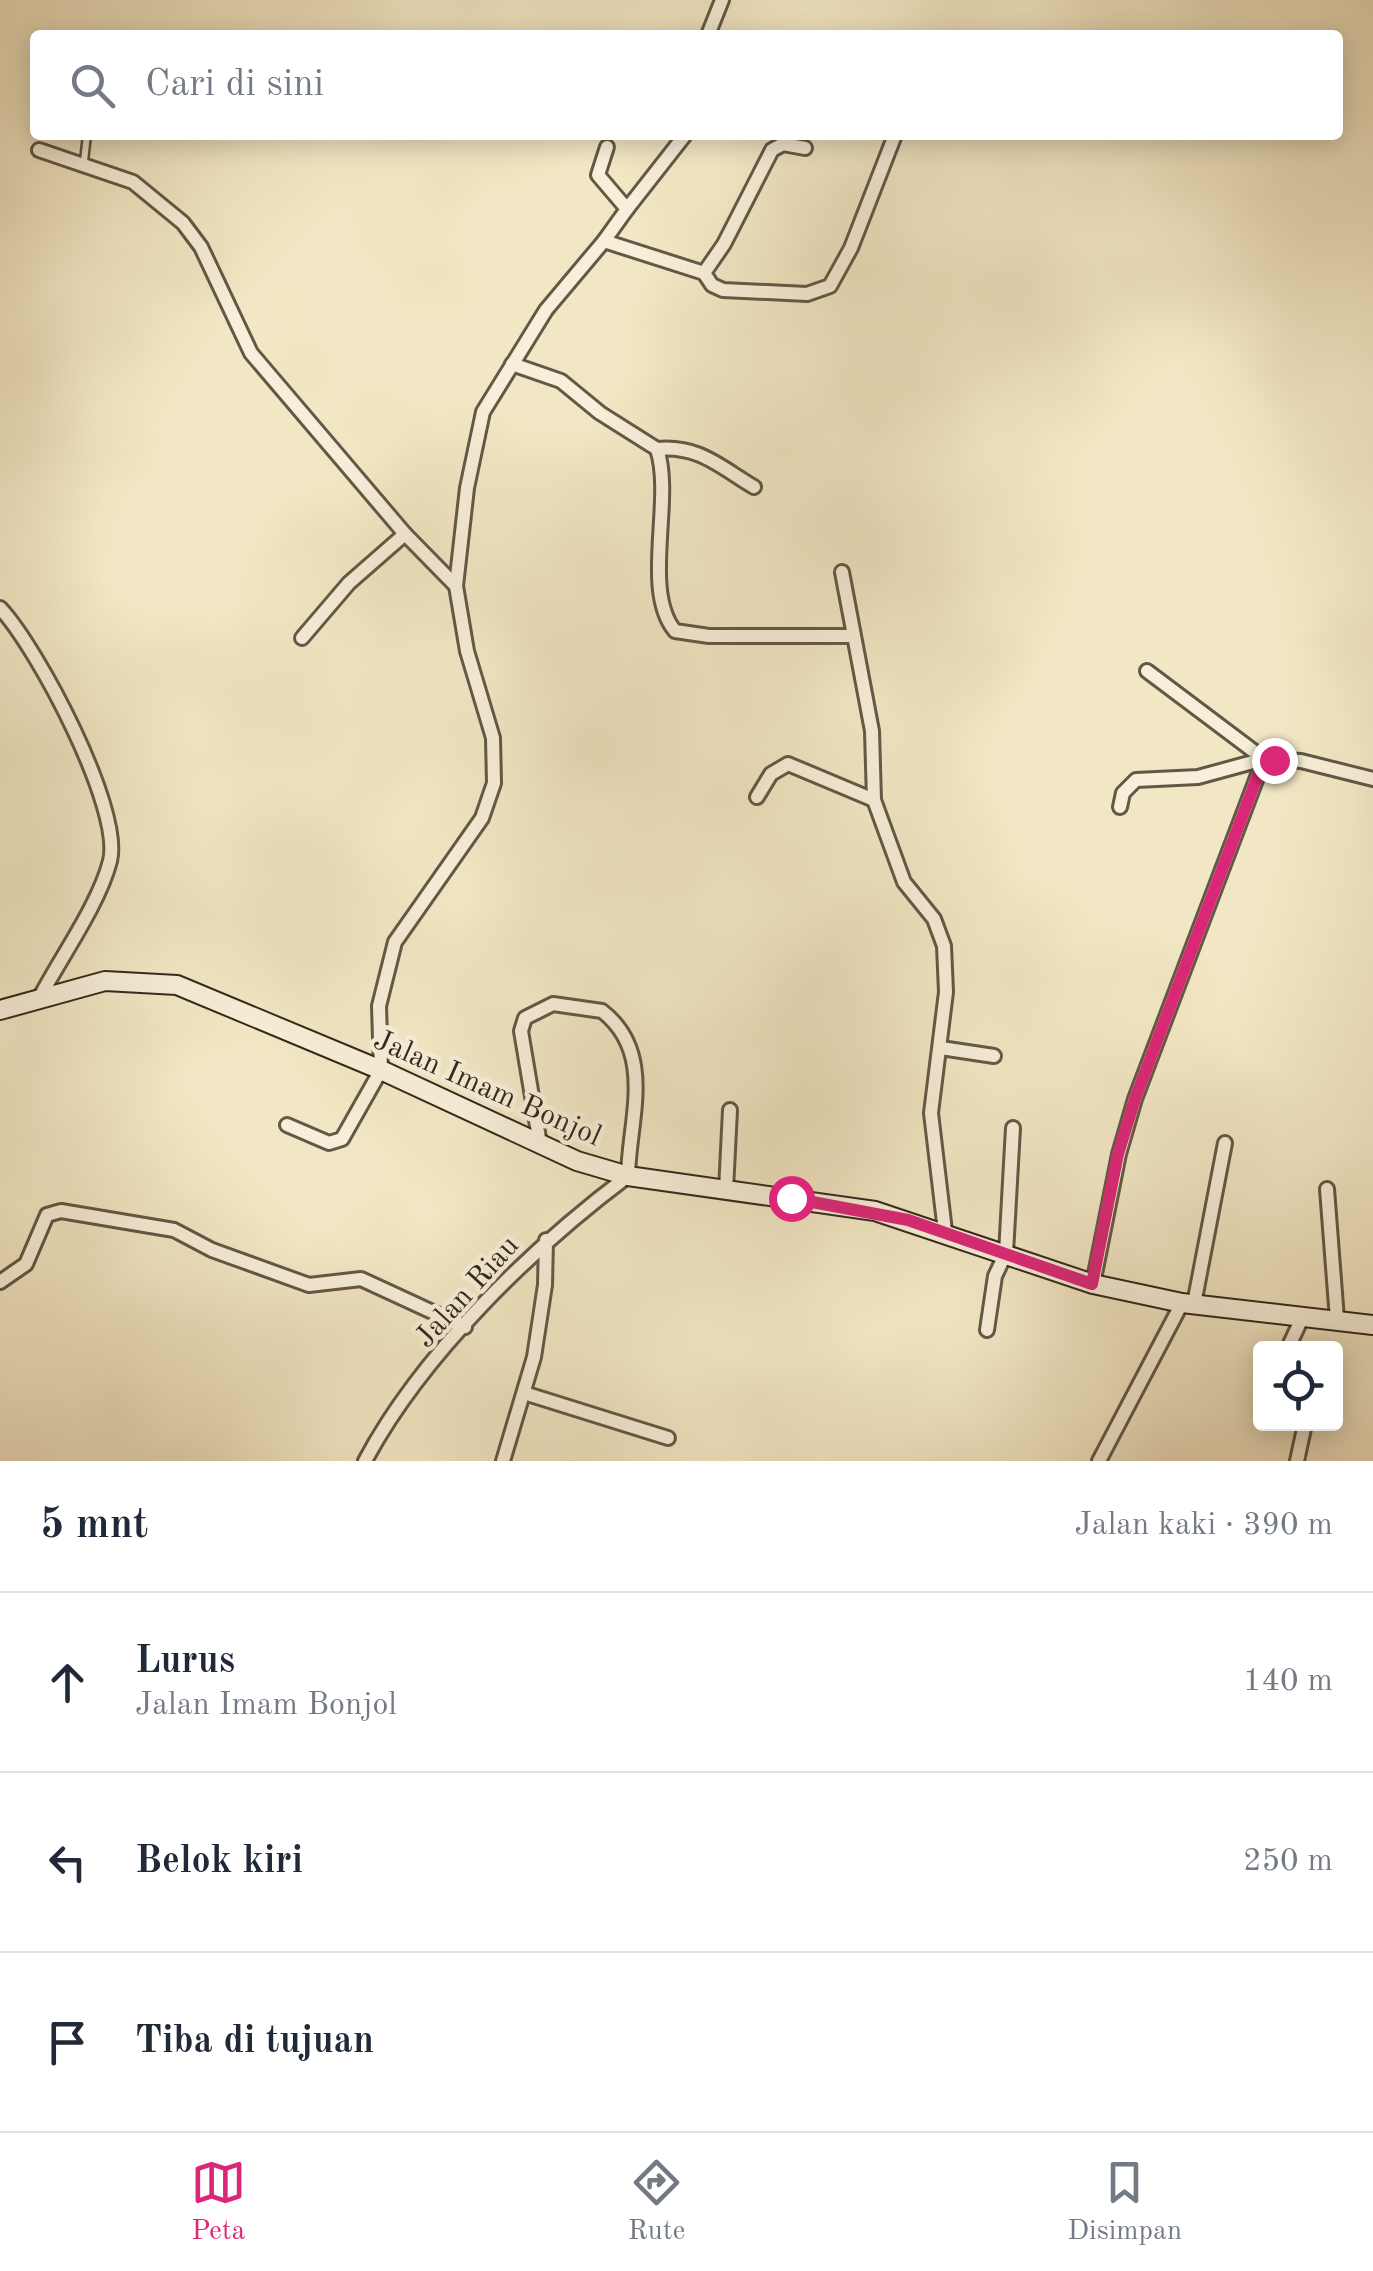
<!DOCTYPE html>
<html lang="id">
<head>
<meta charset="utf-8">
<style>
  :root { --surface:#fff; --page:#f2f2f3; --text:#1f2937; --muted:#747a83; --line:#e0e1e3; --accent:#db2777 }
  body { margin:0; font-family:"Old Standard TT",serif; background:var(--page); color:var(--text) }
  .controls { position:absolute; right:30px; bottom:30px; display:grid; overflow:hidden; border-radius:10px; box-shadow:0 5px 25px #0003 }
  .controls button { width:90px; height:90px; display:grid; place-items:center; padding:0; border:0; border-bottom:2px solid var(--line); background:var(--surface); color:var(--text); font:50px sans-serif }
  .stop { position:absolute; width:30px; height:30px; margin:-22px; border:8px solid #db2777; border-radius:50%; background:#fff }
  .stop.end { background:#db2777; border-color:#fff; box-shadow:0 2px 10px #0008 }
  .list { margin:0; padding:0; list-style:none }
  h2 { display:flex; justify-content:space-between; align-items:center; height:130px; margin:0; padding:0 40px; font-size:42px }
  h2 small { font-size:32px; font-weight:400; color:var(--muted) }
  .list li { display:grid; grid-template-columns:65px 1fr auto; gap:30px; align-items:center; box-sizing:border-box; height:180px; padding:0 40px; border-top:2px solid var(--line) }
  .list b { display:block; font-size:38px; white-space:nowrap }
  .list p { margin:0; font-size:32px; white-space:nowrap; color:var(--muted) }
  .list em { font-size:32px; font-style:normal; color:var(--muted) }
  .icon { flex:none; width:55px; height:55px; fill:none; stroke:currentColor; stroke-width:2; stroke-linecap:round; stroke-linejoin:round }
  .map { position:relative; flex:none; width:1373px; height:1461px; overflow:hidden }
  .search { position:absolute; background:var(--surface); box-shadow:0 5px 25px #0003; left:30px; right:30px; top:30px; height:110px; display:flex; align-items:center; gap:25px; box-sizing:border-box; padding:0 35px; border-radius:10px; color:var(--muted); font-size:38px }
  .sheet { height:670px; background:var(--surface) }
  nav { display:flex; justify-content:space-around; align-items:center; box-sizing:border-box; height:140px; border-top:2px solid var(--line); background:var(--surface); font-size:28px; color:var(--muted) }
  nav a { display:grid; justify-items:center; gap:5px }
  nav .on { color:var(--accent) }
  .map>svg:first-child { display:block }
</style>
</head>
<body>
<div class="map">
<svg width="1373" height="1461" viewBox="0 0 1373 1461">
  <rect width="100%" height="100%" fill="#f2e7c4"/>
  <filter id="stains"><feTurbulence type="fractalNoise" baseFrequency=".002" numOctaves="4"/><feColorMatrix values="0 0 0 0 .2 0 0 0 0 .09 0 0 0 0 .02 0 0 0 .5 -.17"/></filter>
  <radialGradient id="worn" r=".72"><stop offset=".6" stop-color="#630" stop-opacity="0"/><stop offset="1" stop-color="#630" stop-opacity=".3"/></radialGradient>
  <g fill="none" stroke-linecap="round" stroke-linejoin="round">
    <defs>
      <polyline id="lane" points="84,161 87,135"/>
      <g id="street">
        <polyline points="708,35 722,0"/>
        <polyline points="39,150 133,182 183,223 201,247 251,353 405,534 456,586"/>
        <polyline points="627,209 685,135"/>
        <polyline points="604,241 627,209 598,175 607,147"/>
        <polyline points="704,273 724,244 772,150 783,144 805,148"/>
        <path d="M 512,364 L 561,381 L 600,413 L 657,449 C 674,499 641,590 675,631 L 709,636 L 852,636"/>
        <path d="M 657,449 C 699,445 720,467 754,487"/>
        <polyline points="842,572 872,731 874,800 904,882 934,919 944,946 946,992 931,1113 945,1231"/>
        <path d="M 0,608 C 37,647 123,809 110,861 C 99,904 61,957 40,997"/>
        <polyline points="302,638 349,583 405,534"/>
        <polyline points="757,797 771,774 788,764 874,800"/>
        <polyline points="1120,807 1123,793 1136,780 1198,777 1264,759 1301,761 1373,779"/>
        <polyline points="941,1048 994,1056"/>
        <polyline points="287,1125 329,1143 342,1139 381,1070 379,1006 395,942 482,818 494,783 493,738 467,651 456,586 467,488 483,412 546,310 604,241 704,273 712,285 723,290 807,294 830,286 851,248 895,135"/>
        <polyline points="1327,1189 1337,1319"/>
        <polyline points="726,1190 730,1110"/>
        <polyline points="0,1282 26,1264 47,1215 61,1211 174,1230 212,1250 309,1285 361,1279 465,1327"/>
        <polyline points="1093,1284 1119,1154 1135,1099 1264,759 1147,671"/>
        <polyline points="1194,1304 1225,1143"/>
        <polyline points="987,1330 995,1276 1006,1253 1013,1128"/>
        <polyline points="1288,1348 1303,1316"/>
        <polyline points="524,1393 668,1438"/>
        <path d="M 365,1461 C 422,1354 531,1249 628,1176 C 629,1120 656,1053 602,1011 L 553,1004 L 525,1018 L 521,1031 L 540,1144"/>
        <polyline points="503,1461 534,1357 545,1285 546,1240"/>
        <polyline points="1099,1461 1182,1303"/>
        <polyline points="1297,1461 1305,1424"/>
      </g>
      <polyline id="secondary" points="0,1010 105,981 177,985 381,1070 577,1161 628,1176 875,1211 1093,1284 1182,1303 1373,1325"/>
    </defs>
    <use href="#lane" stroke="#635846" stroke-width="11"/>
    <use href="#street" stroke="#635846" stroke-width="18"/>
    <use href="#secondary" stroke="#33281c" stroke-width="22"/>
    <use href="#lane" stroke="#f7efd9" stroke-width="6"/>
    <use href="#street" stroke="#f7efd9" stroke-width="12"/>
    <use href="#secondary" stroke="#f7efd9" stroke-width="18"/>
  </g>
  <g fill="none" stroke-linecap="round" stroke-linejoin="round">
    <polyline stroke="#db2777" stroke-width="12" points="791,1198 908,1220 1092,1284 1118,1154 1135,1099 1264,759 1274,760"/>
  </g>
  <g text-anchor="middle" stroke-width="9" stroke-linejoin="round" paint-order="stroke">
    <g font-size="30" fill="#33281c" stroke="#f7efd9">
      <text transform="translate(488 1087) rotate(24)" y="10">Jalan Imam Bonjol</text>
      <text transform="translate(466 1291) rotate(-48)" y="10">Jalan Riau</text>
    </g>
  </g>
  <rect width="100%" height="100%" filter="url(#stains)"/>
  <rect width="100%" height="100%" fill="url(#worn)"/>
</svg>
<div class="controls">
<button><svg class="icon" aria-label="locate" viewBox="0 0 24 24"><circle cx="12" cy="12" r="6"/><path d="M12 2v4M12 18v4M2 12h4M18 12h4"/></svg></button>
</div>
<div class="stop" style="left:791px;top:1198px"></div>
<div class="stop end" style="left:1274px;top:760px"></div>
<div class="search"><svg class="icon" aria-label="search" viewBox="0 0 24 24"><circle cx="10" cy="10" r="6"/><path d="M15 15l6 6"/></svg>Cari di sini</div>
</div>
<section class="sheet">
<h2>5 mnt<small>Jalan kaki · 390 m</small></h2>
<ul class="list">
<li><svg class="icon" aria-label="ahead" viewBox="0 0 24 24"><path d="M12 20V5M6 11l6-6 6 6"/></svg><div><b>Lurus</b><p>Jalan Imam Bonjol</p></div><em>140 m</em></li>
<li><svg class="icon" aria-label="left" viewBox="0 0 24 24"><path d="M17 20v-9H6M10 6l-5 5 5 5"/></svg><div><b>Belok kiri</b></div><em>250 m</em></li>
<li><svg class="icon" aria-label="arrive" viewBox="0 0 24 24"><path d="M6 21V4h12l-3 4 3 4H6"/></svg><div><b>Tiba di tujuan</b></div></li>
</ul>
</section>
<nav>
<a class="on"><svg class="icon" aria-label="map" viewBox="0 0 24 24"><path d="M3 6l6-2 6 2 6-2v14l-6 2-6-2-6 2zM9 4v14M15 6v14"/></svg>Peta</a>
<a><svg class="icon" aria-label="directions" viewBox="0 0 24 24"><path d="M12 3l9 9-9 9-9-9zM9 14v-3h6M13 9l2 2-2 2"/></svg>Rute</a>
<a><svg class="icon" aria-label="saved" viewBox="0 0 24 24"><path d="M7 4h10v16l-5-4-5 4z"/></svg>Disimpan</a>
</nav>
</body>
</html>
